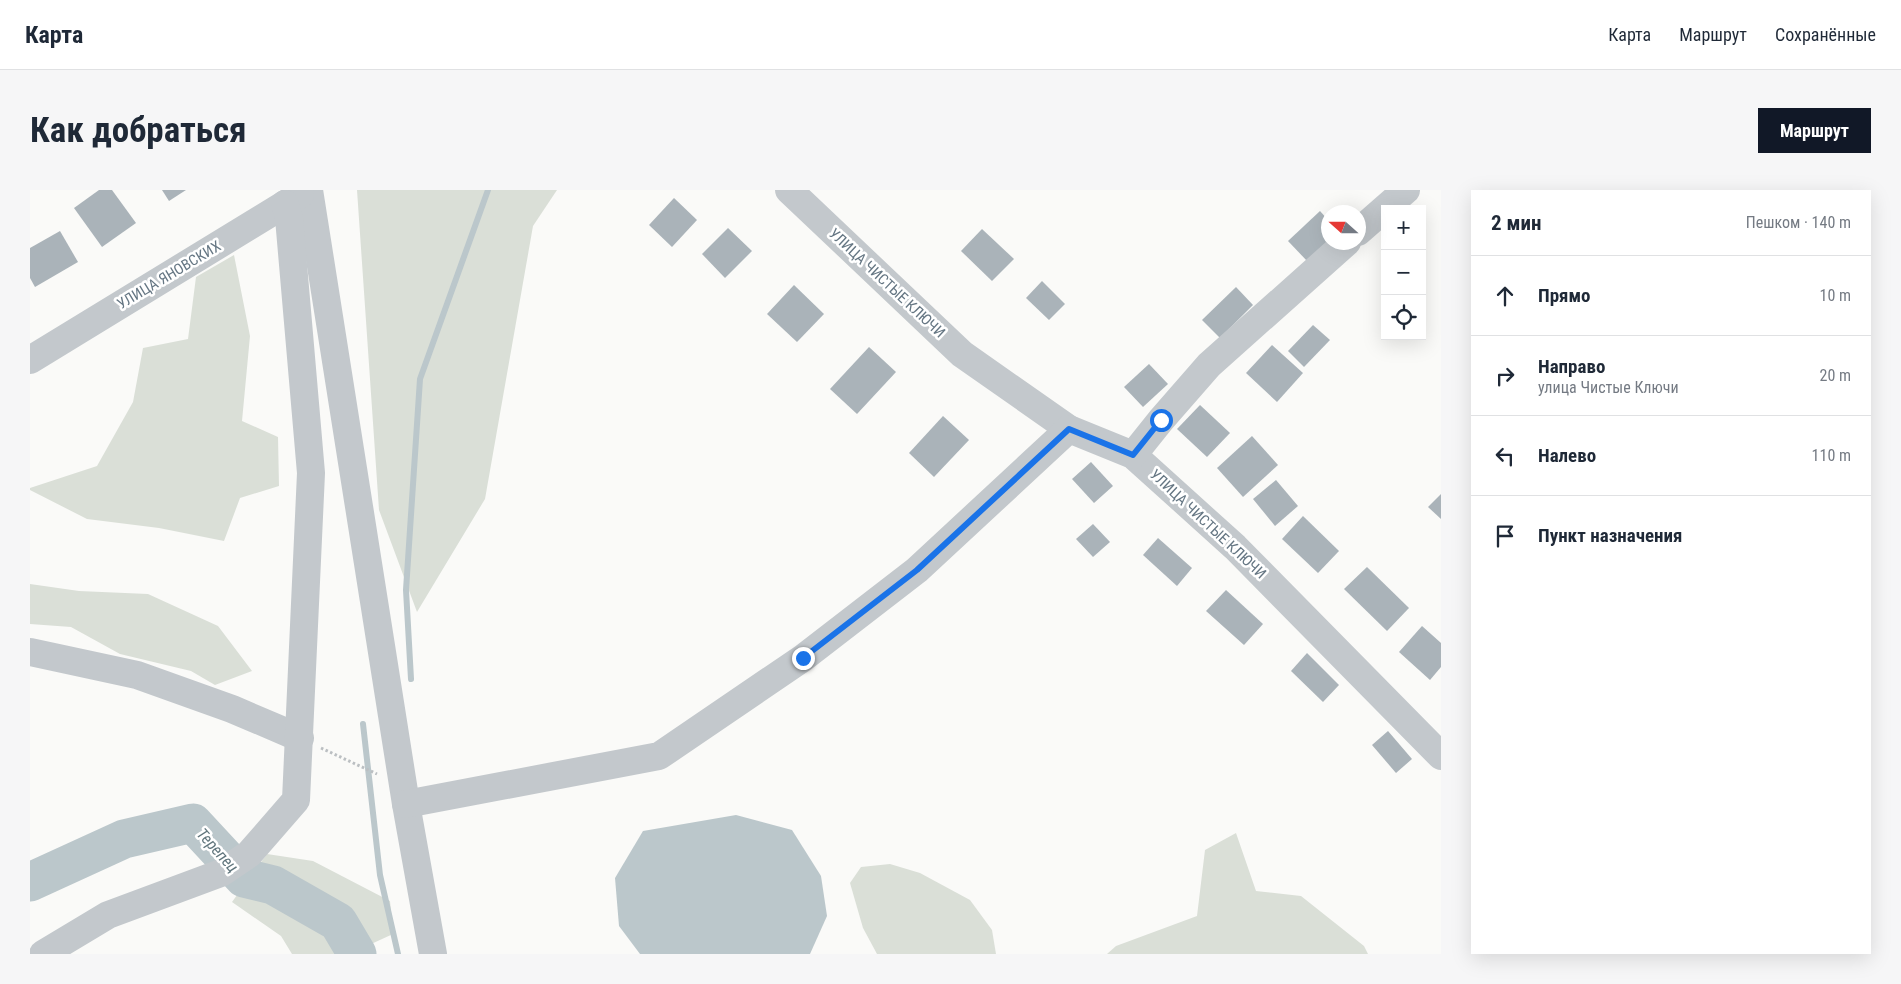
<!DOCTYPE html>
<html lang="ru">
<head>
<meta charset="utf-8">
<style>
  :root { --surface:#fff; --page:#f6f6f7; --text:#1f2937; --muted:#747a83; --line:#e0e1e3; --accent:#111827 }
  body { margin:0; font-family:"Roboto Condensed",sans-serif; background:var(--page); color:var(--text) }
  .controls { position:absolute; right:15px; top:15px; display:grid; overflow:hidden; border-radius:0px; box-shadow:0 5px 20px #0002 }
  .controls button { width:45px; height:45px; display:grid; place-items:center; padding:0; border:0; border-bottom:1px solid var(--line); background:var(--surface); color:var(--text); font:25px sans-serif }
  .compass { position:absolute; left:1291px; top:15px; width:45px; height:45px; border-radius:50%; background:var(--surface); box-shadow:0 5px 20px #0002; rotate:291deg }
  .stop { position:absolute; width:15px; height:15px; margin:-11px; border:4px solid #1a73e8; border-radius:50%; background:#fff }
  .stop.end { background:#1a73e8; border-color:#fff; box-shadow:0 1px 5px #0008 }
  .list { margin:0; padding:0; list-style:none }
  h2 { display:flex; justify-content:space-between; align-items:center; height:65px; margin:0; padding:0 20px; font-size:21px }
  h2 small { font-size:16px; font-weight:400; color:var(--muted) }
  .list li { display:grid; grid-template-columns:32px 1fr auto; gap:15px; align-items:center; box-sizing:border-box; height:80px; padding:0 20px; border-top:1px solid var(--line) }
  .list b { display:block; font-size:19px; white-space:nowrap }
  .list p { margin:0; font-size:16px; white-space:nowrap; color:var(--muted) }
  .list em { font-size:16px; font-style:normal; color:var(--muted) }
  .icon { flex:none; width:28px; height:28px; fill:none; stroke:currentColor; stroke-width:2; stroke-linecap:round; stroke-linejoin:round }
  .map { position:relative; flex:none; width:1411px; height:764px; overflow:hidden; border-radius:0px }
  header { display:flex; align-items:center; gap:30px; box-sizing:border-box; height:70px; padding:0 25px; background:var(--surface); border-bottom:1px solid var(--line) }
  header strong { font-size:24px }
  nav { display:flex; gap:28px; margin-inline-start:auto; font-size:18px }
  .intro { display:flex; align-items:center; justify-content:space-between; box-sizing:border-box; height:120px; padding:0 30px }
  h1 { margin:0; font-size:35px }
  .button { padding:12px 22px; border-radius:0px; background:var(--accent); color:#fff; font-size:18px; font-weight:700 }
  main { display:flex; gap:30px; padding:0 30px }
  aside { flex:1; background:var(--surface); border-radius:0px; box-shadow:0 5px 20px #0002 }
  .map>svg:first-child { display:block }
</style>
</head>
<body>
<header>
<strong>Карта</strong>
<nav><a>Карта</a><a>Маршрут</a><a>Сохранённые</a></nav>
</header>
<div class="intro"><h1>Как добраться</h1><a class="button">Маршрут</a></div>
<main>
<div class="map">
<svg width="1411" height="764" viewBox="0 0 1411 764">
  <rect width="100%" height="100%" fill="#fafaf8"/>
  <g fill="#dadfd7">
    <polygon points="327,0 527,0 503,36 455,309 387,422 349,320"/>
    <polygon points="204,65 220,146 212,231 248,247 249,296 210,308 194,351 129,338 57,329 0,300 0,298 67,276 103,212 113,158 158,149 166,87"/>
    <polygon points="0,394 49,401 118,404 188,436 222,481 185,495 161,481 90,464 41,437 0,434"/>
    <polygon points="1206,643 1226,701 1271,706 1334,756 1338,764 1077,764 1086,756 1167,726 1175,660"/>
    <polygon points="237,664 283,671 360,711 363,744 339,755 343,764 262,764 251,746 202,712"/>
    <polygon points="860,674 890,683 940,710 962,740 966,764 847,764 833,738 820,693 831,677"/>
  </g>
  <polygon fill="#bbc7cb" points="706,625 762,640 791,686 797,726 780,764 610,764 589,736 585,688 613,641"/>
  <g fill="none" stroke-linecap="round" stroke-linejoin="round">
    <g stroke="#bbc7cb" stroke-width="6">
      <polyline points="381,489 376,400 390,189 458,0"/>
      <polyline points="333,534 350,685 368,764"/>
    </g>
    <polyline stroke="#bbc7cb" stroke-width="39" points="0,692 94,649 163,633 214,688 243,695 308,732 327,764"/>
  </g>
  <g fill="#aab3b9">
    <polygon points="69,0 82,0 106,33 72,57 44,18"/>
    <polygon points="132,0 156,0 139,11"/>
    <polygon points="644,8 667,30 642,57 619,35"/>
    <polygon points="1290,21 1298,30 1298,52 1278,72 1258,51"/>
    <polygon points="698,38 722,61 695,88 672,64"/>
    <polygon points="952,39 984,69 962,91 931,61"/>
    <polygon points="30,41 48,72 5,97 0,88 0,58"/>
    <polygon points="1012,91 1035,114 1019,130 996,108"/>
    <polygon points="764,95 794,124 767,152 737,124"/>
    <polygon points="1206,97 1223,115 1190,148 1172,130"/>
    <polygon points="1283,135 1300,150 1274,177 1258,161"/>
    <polygon points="1242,155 1273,183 1247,212 1216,183"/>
    <polygon points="839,157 866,182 827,224 800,199"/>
    <polygon points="1119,174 1138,194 1113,217 1094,197"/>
    <polygon points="1170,215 1200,243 1177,267 1147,239"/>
    <polygon points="913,226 939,250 904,287 879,263"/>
    <polygon points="1222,246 1248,275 1213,307 1187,278"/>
    <polygon points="1061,272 1083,296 1064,313 1042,289"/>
    <polygon points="1246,290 1268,316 1245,336 1223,309"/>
    <polygon points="1411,304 1411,329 1398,317"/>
    <polygon points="1273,326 1309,361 1288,383 1252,349"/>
    <polygon points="1063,334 1080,352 1063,367 1046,349"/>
    <polygon points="1128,348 1162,378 1147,396 1113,365"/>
    <polygon points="1337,377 1379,418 1357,441 1314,399"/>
    <polygon points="1196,400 1233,434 1214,455 1176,421"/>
    <polygon points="1392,436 1411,453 1411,477 1400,490 1369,462"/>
    <polygon points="1277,463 1309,495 1293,512 1261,481"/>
    <polygon points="1358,541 1382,569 1366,583 1342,555"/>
  </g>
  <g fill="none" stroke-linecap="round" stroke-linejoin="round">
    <polyline stroke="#bbbfc2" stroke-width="3" stroke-dasharray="2.5 2.5" stroke-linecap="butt" points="291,558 347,584"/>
    <g stroke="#c3c8cc" stroke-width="28">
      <polyline points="279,0 376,614 403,764"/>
      <polyline points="759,0 932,164 1039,239 1103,265 1205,357 1411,566"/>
      <polyline points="1328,42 1376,0"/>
      <polyline points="0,170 270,5"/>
      <polyline points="1103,265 1131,230 1179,175 1317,52"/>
      <polyline points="0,462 107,485 202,519 270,548"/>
      <polyline points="376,614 629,566 773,468 887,380 1039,239"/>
      <polyline points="13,764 78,725 191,683 219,664 266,610 281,283 259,28 255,14"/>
    </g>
  </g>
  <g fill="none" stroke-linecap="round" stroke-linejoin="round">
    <polyline stroke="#1a73e8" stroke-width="6" points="773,468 887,380 1039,239 1103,265 1131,230"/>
  </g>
  <g text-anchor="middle" stroke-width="5" stroke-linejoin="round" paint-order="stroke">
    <g font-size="15" fill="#657683" stroke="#fff">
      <text transform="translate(139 85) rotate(-31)" y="5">УЛИЦА ЯНОВСКИХ</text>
      <text transform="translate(857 93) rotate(43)" y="5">УЛИЦА ЧИСТЫЕ КЛЮЧИ</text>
      <text transform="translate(1178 334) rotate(43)" y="5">УЛИЦА ЧИСТЫЕ КЛЮЧИ</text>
    </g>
    <g font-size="16" font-style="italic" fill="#60757c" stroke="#fff">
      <text transform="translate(188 660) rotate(48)" y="6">Терепец</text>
    </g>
  </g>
</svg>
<div class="controls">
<button>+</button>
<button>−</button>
<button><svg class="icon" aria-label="locate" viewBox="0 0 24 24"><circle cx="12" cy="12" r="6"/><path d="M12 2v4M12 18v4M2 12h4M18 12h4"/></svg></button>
</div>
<svg class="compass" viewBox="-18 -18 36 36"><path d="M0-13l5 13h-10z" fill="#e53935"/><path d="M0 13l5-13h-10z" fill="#747a83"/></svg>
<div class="stop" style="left:1131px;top:230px"></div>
<div class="stop end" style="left:773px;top:468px"></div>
</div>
<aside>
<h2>2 мин<small>Пешком · 140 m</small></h2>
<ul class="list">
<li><svg class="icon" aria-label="ahead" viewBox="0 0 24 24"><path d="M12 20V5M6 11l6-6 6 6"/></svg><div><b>Прямо</b></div><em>10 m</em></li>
<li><svg class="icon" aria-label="right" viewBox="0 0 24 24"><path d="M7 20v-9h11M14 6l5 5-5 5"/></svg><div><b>Направо</b><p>улица Чистые Ключи</p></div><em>20 m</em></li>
<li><svg class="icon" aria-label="left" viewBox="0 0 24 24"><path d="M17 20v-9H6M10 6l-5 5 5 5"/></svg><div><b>Налево</b></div><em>110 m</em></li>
<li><svg class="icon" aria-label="arrive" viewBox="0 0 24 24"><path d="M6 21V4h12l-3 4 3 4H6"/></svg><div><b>Пункт назначения</b></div></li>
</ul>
</aside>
</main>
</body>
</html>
